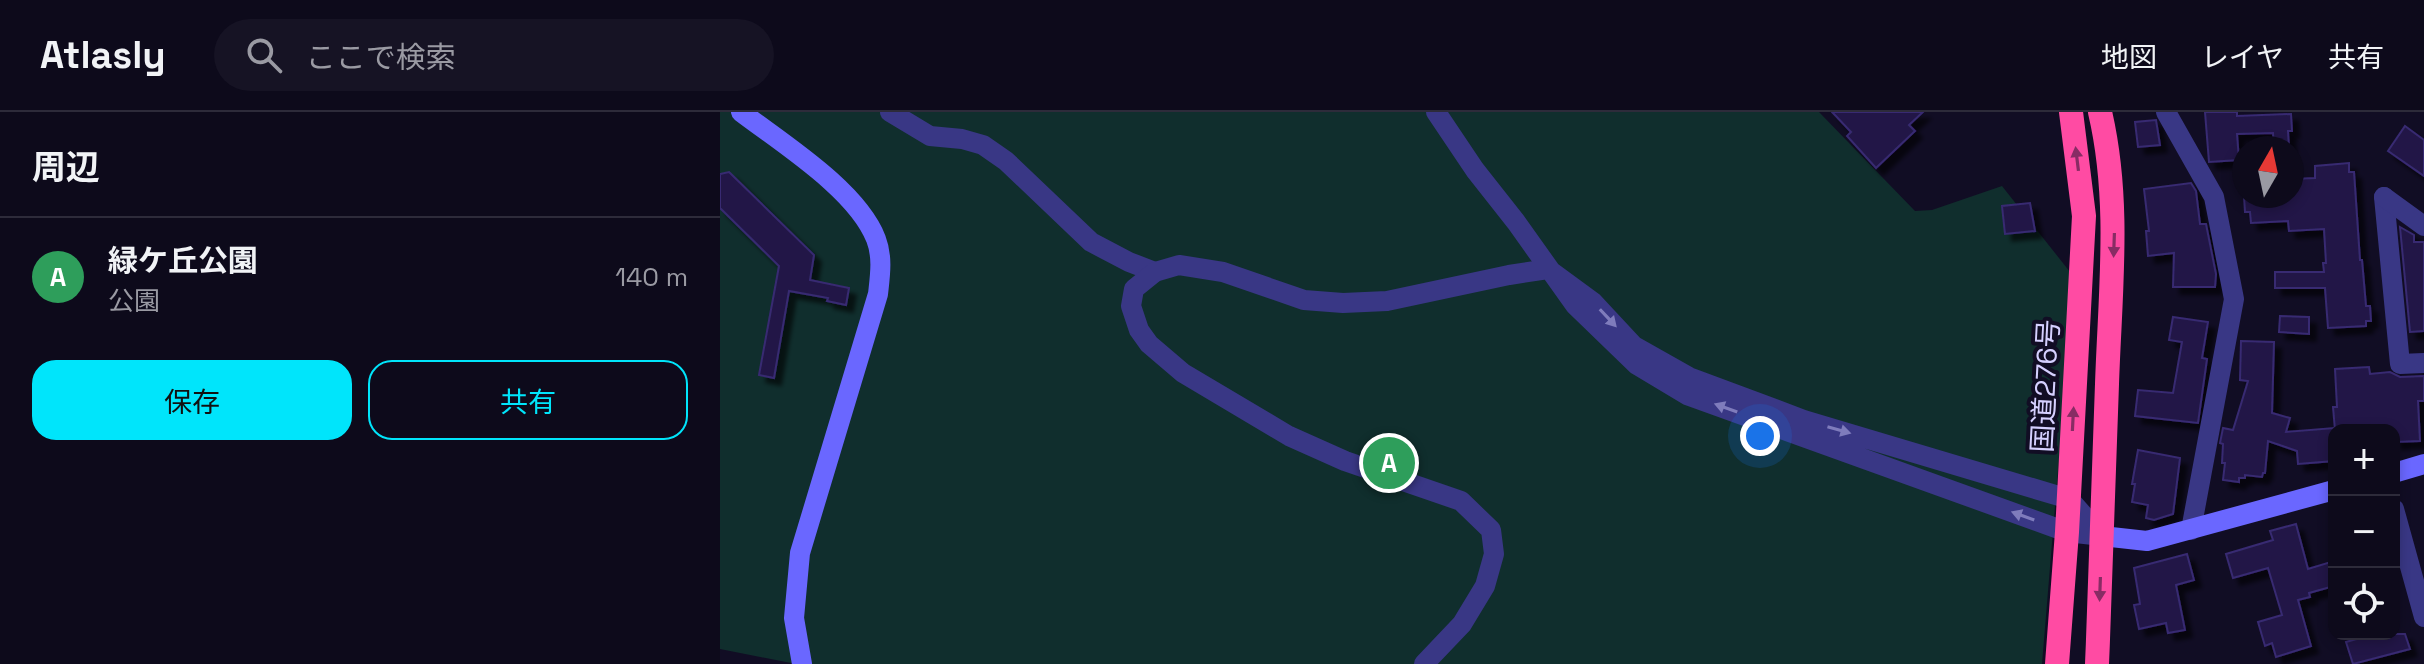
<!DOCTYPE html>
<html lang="ja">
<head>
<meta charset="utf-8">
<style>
  :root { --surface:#0d0a1b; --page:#161324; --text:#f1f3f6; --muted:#9a9aa3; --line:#2d2b3a; --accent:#00e5fb }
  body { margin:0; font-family:"Space Grotesk","Noto Sans JP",sans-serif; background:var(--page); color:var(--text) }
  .controls { position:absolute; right:24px; bottom:24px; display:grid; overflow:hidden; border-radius:16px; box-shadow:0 4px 12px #0003 }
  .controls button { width:72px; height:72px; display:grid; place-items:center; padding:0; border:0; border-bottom:2px solid var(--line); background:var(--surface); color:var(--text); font:40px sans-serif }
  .compass { position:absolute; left:1512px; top:24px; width:72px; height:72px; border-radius:50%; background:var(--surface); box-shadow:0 4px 12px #0003; rotate:9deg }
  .you { position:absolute; left:1040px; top:324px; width:28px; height:28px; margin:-20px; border:6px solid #fff; border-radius:50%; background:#1a73e8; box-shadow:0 0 0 12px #1a73e833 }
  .badge { display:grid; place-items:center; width:52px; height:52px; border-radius:50%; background:var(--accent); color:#fff; font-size:26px; font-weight:700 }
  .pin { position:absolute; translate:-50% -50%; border:4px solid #fff; box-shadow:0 2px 8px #0006 }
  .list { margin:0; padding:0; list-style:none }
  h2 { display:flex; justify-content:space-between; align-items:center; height:104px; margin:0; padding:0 32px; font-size:34px }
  h2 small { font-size:26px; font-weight:400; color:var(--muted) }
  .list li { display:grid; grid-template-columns:52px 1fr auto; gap:24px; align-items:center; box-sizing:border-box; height:120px; padding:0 32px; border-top:2px solid var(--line) }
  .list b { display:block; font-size:30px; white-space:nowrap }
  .list p { margin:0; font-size:26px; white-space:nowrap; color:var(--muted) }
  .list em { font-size:26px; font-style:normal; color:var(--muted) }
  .actions { display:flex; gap:16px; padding:24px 32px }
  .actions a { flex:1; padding:18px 0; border:2px solid var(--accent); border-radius:24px; text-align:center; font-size:28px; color:var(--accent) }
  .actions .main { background:var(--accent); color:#111 }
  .icon { flex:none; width:44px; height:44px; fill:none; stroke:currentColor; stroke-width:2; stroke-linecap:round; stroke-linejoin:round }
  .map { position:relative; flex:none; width:1704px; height:552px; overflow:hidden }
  header { display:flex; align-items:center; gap:48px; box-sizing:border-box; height:112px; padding:0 40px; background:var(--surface); border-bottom:2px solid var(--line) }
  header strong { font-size:38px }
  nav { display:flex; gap:44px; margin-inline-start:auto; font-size:28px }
  .search { width:560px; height:72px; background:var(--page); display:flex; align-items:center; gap:20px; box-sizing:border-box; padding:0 28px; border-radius:44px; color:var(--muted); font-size:30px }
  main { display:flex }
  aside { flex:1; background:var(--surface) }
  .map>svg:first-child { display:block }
</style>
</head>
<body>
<header>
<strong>Atlasly</strong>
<div class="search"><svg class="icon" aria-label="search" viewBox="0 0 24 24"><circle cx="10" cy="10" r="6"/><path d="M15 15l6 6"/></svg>ここで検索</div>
<nav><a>地図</a><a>レイヤ</a><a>共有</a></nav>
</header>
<main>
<aside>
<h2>周辺<small></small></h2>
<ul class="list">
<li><span class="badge" style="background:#2e9e5b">A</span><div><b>緑ケ丘公園</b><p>公園</p></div><em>140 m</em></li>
</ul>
<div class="actions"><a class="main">保存</a><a>共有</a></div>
</aside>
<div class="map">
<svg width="1704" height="552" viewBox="0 0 1704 552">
  <defs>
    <filter id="shadow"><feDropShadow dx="7" dy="7" stdDeviation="2" flood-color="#0009"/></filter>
  </defs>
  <rect width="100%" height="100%" fill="#110d24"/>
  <polygon fill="#102e2d" points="0,0 1099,0 1195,99 1212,98 1282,74 1354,165 1322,552 76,552 0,537"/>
  <g fill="#211946" stroke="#382a72" stroke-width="2" filter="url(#shadow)">
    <polygon points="1112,0 1203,0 1189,13 1195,19 1156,56 1127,24 1131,20"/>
    <polygon points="1485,0 1517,0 1517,4 1571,2 1572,19 1568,19 1569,36 1554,36 1553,21 1517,22 1519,48 1489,50"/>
    <polygon points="1436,8 1440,33 1418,35 1415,10"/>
    <polygon points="1685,14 1704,28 1704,64 1668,39"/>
    <polygon points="1629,51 1629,60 1634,60 1640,148 1642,148 1646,194 1650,194 1651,209 1646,209 1646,214 1608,216 1605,176 1555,176 1555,160 1604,160 1603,151 1606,151 1604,117 1569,119 1568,109 1531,111 1530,100 1525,100 1524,84 1572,84 1572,67 1595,66 1595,54"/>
    <polygon points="9,60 94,143 90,168 129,176 126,193 107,189 108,186 69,179 54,266 39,263 59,154 0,96 0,62"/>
    <polygon points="1471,71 1476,79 1480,112 1486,112 1496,162 1495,175 1453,175 1454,141 1428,144 1426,119 1429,119 1424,77"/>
    <polygon points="1310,91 1315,119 1285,122 1282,94"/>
    <polygon points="1680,115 1694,123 1694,130 1704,130 1704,219 1690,220"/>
    <polygon points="1560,204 1589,205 1589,222 1559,220"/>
    <polygon points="1453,205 1488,210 1482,246 1487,247 1478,311 1415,304 1418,278 1453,281 1462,230 1449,228"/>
    <polygon points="1521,229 1554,230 1552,301 1570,306 1566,320 1614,316 1614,349 1578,352 1577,339 1548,329 1545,361 1543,361 1542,365 1525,363 1525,366 1519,366 1519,370 1503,368 1505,351 1502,351 1503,332 1500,331 1503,316 1513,318 1528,269 1520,268"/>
    <polygon points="1649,255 1650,262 1670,260 1680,265 1704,264 1704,289 1698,289 1700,329 1674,330 1674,318 1615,318 1613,295 1617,295 1615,257"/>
    <polygon points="1418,338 1460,346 1453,402 1434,408 1426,406 1428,393 1412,390 1415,372 1412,372"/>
    <polygon points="1576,412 1588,457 1614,449 1614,474 1589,481 1590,485 1578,488 1591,534 1556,545 1552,531 1545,534 1538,510 1562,503 1548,456 1513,466 1506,442 1553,428 1550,419"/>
    <polygon points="1467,442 1474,468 1456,473 1465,518 1448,521 1446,511 1419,517 1414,493 1420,492 1414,456"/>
    <polygon points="1654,522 1685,522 1690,537 1633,552 1626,530"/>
  </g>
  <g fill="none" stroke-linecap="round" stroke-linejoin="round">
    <g stroke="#393785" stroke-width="20">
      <polyline points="170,0 210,24 242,27 263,33 286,49 371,130 409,150 435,160"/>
      <polyline points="1446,0 1494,85 1514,187 1471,418"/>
      <polyline points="1664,85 1680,252 1704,251"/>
      <polyline points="1664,85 1704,114"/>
      <polyline points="1674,397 1704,505"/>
      <polyline points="704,552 742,512 765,474 774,442 771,418 741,389 625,349 569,324 463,261 429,232 419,218 411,194 414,177 435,160 459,153 503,160 584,188 623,191 667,189 789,163 828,157 873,190 914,234 969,265 1084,308 1349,387 1382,424 1347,420 967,283 917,253 855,193 796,110 755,58 716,0"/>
    </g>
    <g stroke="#6a67ff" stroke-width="20">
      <path d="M 21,0 C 63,32 137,78 156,127 C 163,145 160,164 158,182 L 80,441 L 74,506 L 82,552"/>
      <polyline points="1674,361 1704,352"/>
      <polyline points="1382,424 1427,429 1614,378"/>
    </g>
    <g stroke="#ff4ba3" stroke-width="24">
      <polyline points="1337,552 1347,420 1364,104 1351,0"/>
      <path d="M 1377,552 C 1381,459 1383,366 1387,272 C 1390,181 1401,90 1380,0"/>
    </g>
  </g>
  <defs><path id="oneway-solid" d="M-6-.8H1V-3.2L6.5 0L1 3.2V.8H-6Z" transform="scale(2)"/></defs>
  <g fill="#882c64">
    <use href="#oneway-solid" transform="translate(1357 47) rotate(-97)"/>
    <use href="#oneway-solid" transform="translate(1394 133) rotate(92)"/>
    <use href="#oneway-solid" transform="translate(1353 307) rotate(-87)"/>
    <use href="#oneway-solid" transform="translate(1380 477) rotate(92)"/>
  </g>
  <g fill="#7f7cbc">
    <use href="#oneway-solid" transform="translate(888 206) rotate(47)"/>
    <use href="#oneway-solid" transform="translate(1006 296) rotate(-160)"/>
    <use href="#oneway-solid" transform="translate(1119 318) rotate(16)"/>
    <use href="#oneway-solid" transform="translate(1303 404) rotate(-160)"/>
  </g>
  <g text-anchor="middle" stroke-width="8" stroke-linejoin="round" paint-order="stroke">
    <g font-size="28" fill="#d5d0ff" stroke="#110d24">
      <text transform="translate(1325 274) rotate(-87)" y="10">国道276号</text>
    </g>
  </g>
</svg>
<div class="controls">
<button>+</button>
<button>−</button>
<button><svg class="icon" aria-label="locate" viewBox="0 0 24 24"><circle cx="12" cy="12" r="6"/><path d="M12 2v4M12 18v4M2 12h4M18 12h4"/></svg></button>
</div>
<svg class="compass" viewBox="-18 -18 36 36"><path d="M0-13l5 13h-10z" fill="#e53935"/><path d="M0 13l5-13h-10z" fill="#9a9aa3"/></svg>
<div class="you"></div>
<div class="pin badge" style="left:669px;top:351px;background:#2e9e5b">A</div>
</div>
</main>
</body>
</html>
